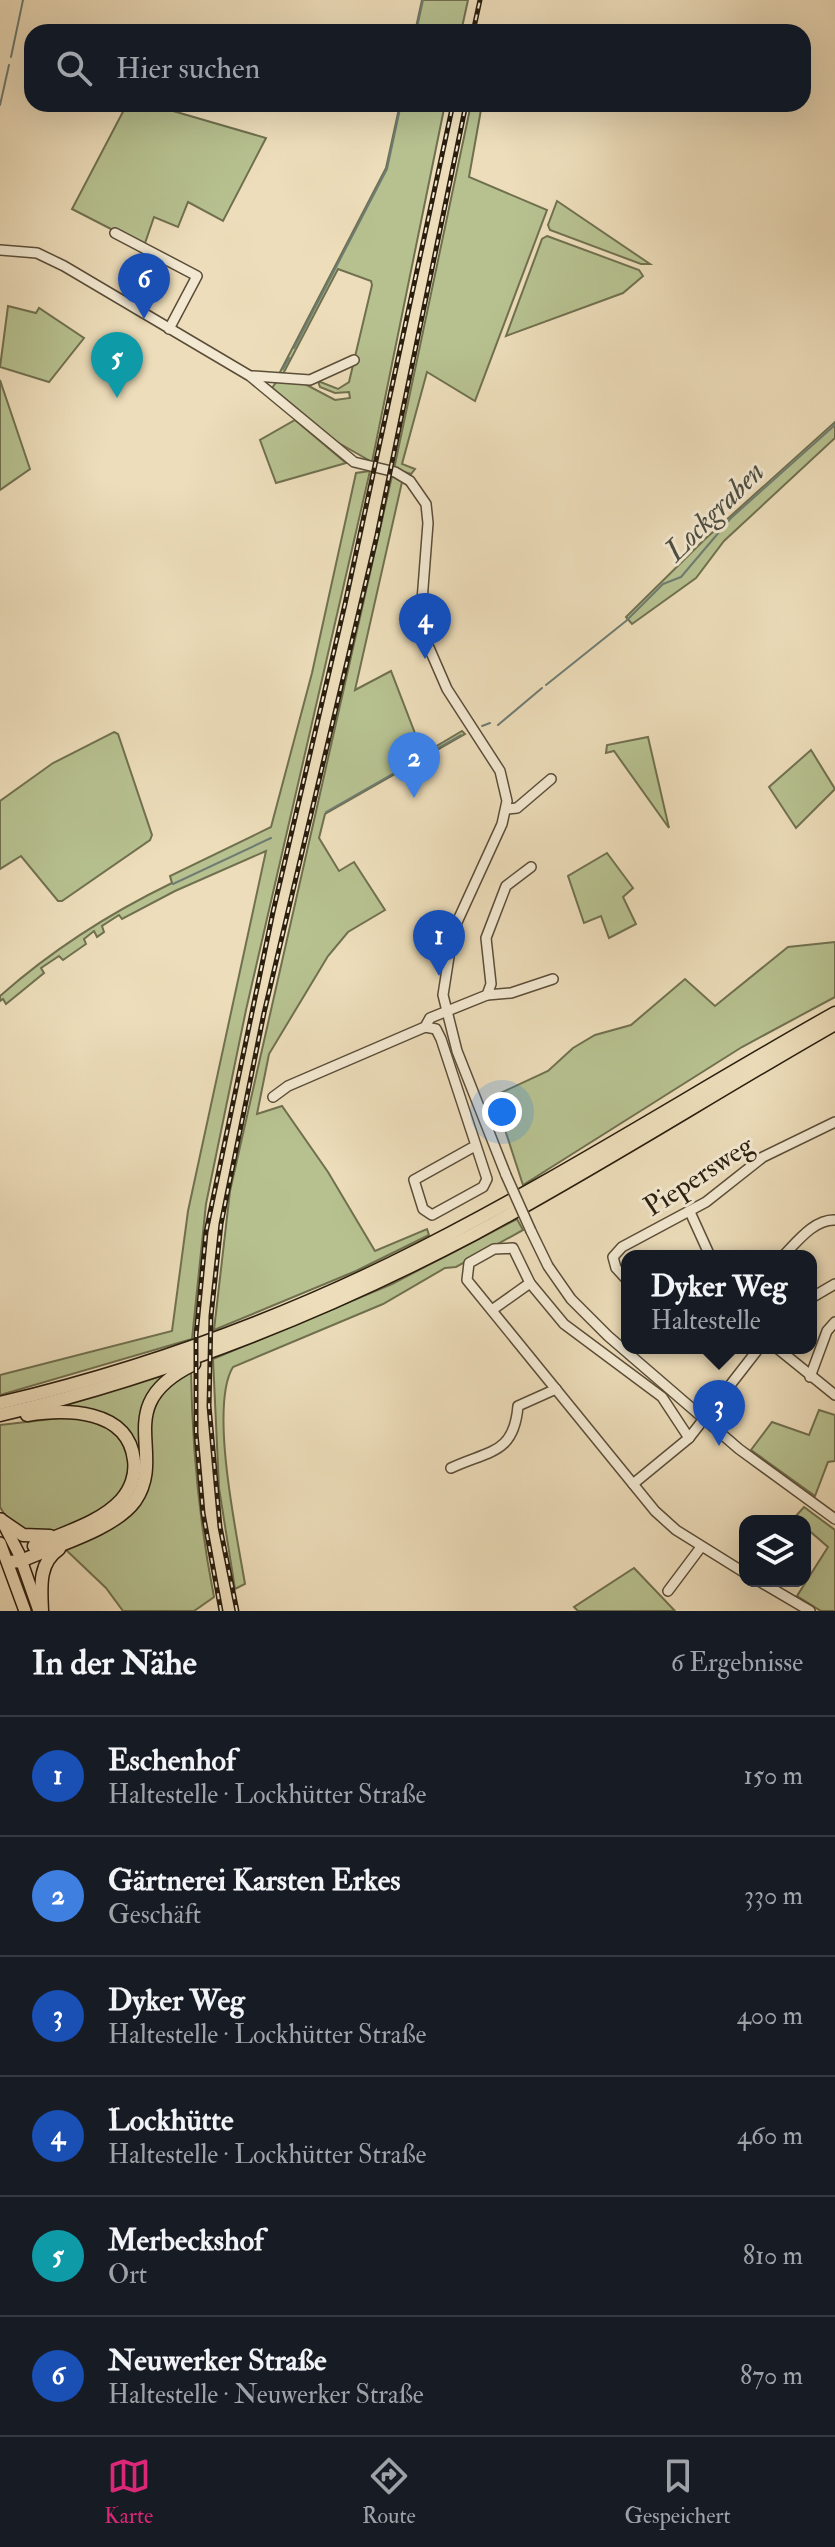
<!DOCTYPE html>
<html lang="de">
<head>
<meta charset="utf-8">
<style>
  :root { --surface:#171b24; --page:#242831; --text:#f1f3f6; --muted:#9ea1a6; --line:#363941; --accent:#db2777 }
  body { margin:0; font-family:"IM FELL Double Pica",serif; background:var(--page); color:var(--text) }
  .controls { position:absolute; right:24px; bottom:24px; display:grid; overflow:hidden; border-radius:16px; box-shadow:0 8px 32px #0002 }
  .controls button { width:72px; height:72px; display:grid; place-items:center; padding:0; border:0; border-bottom:2px solid var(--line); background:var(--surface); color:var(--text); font:40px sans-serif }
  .you { position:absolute; left:502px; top:1112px; width:28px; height:28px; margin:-20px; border:6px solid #fff; border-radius:50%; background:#1a73e8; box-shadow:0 0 0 12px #1a73e833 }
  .badge { display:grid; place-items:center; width:52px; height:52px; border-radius:50%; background:var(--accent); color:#fff; font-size:26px; font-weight:700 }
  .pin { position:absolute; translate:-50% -66px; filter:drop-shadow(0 2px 4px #0008) }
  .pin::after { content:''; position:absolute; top:42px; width:28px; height:24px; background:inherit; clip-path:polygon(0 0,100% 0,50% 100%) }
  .popup { position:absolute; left:621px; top:1250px; width:196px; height:104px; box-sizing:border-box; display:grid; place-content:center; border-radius:16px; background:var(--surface); filter:drop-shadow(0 2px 6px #0005); font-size:26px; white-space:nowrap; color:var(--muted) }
  .popup b { font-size:30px; color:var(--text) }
  .popup::after { content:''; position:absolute; left:50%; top:100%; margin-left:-16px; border:16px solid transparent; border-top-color:var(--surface) }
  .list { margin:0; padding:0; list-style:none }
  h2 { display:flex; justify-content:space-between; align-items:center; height:104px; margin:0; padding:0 32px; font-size:34px }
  h2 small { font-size:26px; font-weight:400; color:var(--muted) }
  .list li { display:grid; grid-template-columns:52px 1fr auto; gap:24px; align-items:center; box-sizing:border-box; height:120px; padding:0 32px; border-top:2px solid var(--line) }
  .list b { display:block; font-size:30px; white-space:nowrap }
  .list p { margin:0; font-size:26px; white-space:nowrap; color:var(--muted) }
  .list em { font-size:26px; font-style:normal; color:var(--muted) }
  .icon { flex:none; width:44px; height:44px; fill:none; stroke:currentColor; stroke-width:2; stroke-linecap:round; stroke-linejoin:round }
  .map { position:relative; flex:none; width:835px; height:1611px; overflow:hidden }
  .search { position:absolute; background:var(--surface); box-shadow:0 8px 32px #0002; left:24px; right:24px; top:24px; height:88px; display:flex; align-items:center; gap:20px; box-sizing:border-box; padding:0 28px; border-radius:24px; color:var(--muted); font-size:30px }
  .sheet { height:824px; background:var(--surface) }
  nav { display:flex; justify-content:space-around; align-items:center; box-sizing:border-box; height:112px; border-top:2px solid var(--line); background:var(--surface); font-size:22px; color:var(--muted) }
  nav a { display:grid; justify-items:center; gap:4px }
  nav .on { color:var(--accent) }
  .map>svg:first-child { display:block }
</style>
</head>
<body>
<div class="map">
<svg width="835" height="1611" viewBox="0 0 835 1611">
  <rect width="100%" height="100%" fill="#edddba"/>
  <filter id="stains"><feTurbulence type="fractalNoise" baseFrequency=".0025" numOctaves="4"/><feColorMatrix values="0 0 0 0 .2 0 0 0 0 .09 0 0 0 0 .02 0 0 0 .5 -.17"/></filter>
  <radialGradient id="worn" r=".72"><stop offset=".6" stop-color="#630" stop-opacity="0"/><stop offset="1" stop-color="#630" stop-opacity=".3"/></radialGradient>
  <g fill="#b7c190" stroke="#70704f" stroke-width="2">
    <polygon points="422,0 468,0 461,32 415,32"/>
    <polygon points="127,104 149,104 266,138 223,221 188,202 178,227 154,217 144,246 72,209"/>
    <polygon points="400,104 445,104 372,462 337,442 272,388 277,381 303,383 335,400 350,398 349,392 335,393 320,387 318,381 338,389 349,382 372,285 371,281 338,269 283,374 279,374 386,168"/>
    <polygon points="471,104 482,104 469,177 547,210 475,401 427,372 402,464 415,469 411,474 394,469"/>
    <polygon points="557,201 650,264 641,264 550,230 548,225"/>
    <polygon points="547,236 639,270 643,276 623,293 506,336 542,239"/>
    <polygon points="8,306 36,313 39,308 84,338 49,382 0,367"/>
    <polygon points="0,380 30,469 0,490"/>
    <polygon points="295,420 346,463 276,483 260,440"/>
    <polygon points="835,422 835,438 724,541 696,578 632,624 626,617 704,540"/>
    <path d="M 370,471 L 246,1010 L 206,1204 L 192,1339 L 0,1395 L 0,1375 L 172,1331 L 188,1211 L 266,851 L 175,891 L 122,919 L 119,915 L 102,926 L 104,932 L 97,937 L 94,931 L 84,939 L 86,944 L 63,960 L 59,956 L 41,968 L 44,973 L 6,1004 L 3,999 L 0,1001 L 0,996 C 52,950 110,913 172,883 L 170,876 L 271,827 L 312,673 L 356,473 Z"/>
    <polygon points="392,476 402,482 355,690 391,671 423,754 462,731 465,734 325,814 319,838 339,871 354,862 385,910 348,932 328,956 269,1054 257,1114 282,1106 328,1172 375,1251 427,1229 429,1235 356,1271 214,1330 230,1191"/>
    <polygon points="114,732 118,734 152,835 150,840 62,901 58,901 21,856 0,869 0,801 53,763"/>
    <polygon points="648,737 669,828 614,751 606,753 607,745"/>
    <polygon points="811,750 835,789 796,828 769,787"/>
    <polygon points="607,853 633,888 623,897 636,924 609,938 601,916 584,923 568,876"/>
    <polygon points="835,942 835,997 742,1047 523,1185 494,1096 548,1071 573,1048 595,1035 631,1025 685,979 715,1006 788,947"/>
    <path d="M 517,1219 L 523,1230 L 456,1267 L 445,1268 L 383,1304 L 233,1367 C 209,1406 237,1536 245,1584 L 235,1589 L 219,1488 L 213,1359 L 392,1284 Z"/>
    <path d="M 191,1369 C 192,1446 199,1521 214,1597 L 194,1611 L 123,1611 L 106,1588 L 64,1548 L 133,1509 L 150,1419 L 161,1393 Z"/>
    <path d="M 167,1374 C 150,1391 144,1427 141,1451 C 139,1462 142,1472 135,1481 L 120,1428 L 56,1408 Z"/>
    <polygon points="819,1410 835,1415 835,1461 828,1462 815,1496 751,1450 772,1422 809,1435"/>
    <path d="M 69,1417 C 81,1420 94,1420 105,1426 C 128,1439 136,1471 121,1492 C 103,1517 61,1532 32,1535 L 6,1517 L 0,1507 L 0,1425 Z"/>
    <polygon points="804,1507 835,1530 835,1611 821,1611 797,1596 828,1547 805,1527 805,1521 794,1518"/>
    <polygon points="634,1568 675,1611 578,1611 574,1607"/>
  </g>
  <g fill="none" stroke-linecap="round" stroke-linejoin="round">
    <g stroke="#6e7c73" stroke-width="2">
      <polyline points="416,32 423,0"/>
      <polyline points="11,57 23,0"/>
      <polyline points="0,105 9,65"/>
      <polyline points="294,348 387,169 401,104"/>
      <polyline points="283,369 289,358"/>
      <polyline points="546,685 626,621 663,584 681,577 731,518 835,425"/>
      <polyline points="498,725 542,688"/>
      <polyline points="482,726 490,723"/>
      <polyline points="326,812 461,735"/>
      <polyline points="173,884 271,838"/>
    </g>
    <defs>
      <g id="minor">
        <polyline points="115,233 197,276 169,329"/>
        <polyline points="0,250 37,253 64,266 250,376 354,462 395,472 410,481 426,504 428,523 420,627 447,689 500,771 507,801 502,824 453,931 443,995 457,1051 506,1175"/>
        <polyline points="253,376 310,380 354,360"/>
        <polyline points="507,809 517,808 551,779"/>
        <polyline points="487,995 511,993 553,979"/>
        <polyline points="425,1027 436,1029 441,1039 487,1179 483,1187 432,1215 423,1209 414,1180 475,1146"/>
        <polyline points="273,1097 288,1086 425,1027 430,1018 487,995 491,984 486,938 506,886 531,867"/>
        <polyline points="690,1212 710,1256"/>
        <polyline points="531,1231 548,1266 571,1299 608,1336 739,1449 835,1519"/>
        <path d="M 783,1256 C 797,1242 814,1219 835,1220"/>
        <polyline points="627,1280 616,1268 613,1257 622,1247 706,1202 763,1157 835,1122"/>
        <polyline points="811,1298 835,1284"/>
        <polyline points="492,1310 530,1283"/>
        <polyline points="777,1348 835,1395"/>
        <polyline points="810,1377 827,1331 835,1322"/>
        <polyline points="689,1438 662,1397 564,1324 530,1283 513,1248 494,1249 469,1263 467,1280 655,1511 676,1530 745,1573"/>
        <path d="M 451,1468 C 490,1450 514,1454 518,1406 L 556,1389"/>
        <polyline points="633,1484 689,1438 759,1348"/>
        <polyline points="759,1581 810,1611"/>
        <polyline points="668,1591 701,1547"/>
      </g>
      <g id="major">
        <polyline points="1,1519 19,1554 39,1611"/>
        <polyline points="0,1543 25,1611"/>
      </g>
      <g id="highway">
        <path d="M 0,1403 C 135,1371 267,1324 392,1263 C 545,1188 687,1096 835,1013"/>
        <path d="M 0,1415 C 165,1376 324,1313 474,1234 C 597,1168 714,1093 835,1024"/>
        <path d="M 27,1415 C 65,1409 128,1408 134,1460 C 136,1474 131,1489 121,1500 C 100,1523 62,1533 34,1546"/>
        <polyline points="1,1520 23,1535 50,1536"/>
        <path d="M 9,1562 L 21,1561 C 54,1546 114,1530 135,1501 C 168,1453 109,1405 194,1364"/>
        <path d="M 42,1611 C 41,1588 38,1563 59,1549"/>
      </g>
    </defs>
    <use href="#minor" stroke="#5b4e39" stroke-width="12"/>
    <use href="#major" stroke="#2a1e0e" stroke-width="14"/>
    <use href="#highway" stroke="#2a1e0e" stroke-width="15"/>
    <use href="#minor" stroke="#f3e9d2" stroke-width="9"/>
    <use href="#major" stroke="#edddba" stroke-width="11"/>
    <use href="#highway" stroke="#edddba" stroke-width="12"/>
    <defs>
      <g id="rail">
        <polyline points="473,32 480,0"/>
        <polyline points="221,1611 203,1513 196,1433 196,1335 206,1232 273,912 345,604 453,104"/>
        <polyline points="237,1611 220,1527 209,1406 211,1316 221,1224 264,1013 377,535 466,104"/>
      </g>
    </defs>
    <use href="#rail" stroke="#2a1e0e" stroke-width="5"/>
    <use href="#rail" stroke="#f3e9d2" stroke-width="2" stroke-dasharray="6" stroke-linecap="butt"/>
    <defs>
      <polyline id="minor-bridge" points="506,1175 531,1231"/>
    </defs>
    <use href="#minor-bridge" stroke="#5b4e39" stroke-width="12" stroke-linecap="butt"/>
    <use href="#minor-bridge" stroke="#f3e9d2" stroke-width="9"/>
  </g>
  <g text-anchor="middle" stroke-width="6" stroke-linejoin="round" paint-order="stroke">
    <g font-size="28" fill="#2a1e0e" stroke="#f3e9d2">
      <text transform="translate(698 1175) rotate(-33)" y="10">Piepersweg</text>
    </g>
    <g font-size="30" font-style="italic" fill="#4c4d41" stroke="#f3e9d2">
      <text transform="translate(714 511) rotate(-45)" y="10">Lockgraben</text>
    </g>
  </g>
  <rect width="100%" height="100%" filter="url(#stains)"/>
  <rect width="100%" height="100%" fill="url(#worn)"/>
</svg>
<div class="controls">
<button><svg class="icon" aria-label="layers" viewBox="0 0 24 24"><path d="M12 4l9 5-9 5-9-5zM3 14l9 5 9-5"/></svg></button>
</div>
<div class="you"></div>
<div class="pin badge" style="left:439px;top:976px;background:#1a4fb4">1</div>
<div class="pin badge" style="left:414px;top:798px;background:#3f7fe0">2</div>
<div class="pin badge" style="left:719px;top:1446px;background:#1a4fb4">3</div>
<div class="popup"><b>Dyker Weg</b>Haltestelle</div>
<div class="pin badge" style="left:425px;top:659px;background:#1a4fb4">4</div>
<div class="pin badge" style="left:117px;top:398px;background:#0f9aa8">5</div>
<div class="pin badge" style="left:144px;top:319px;background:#1a4fb4">6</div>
<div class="search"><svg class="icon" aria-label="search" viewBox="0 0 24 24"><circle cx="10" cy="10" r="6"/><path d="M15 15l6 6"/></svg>Hier suchen</div>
</div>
<section class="sheet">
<h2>In der Nähe<small>6 Ergebnisse</small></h2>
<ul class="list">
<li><span class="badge" style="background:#1a4fb4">1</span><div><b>Eschenhof</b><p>Haltestelle · Lockhütter Straße</p></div><em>150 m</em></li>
<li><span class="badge" style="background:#3f7fe0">2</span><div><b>Gärtnerei Karsten Erkes</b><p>Geschäft</p></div><em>330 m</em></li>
<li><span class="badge" style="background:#1a4fb4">3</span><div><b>Dyker Weg</b><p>Haltestelle · Lockhütter Straße</p></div><em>400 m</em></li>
<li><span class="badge" style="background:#1a4fb4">4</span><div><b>Lockhütte</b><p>Haltestelle · Lockhütter Straße</p></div><em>460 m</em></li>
<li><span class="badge" style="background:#0f9aa8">5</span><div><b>Merbeckshof</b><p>Ort</p></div><em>810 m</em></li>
<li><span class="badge" style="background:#1a4fb4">6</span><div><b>Neuwerker Straße</b><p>Haltestelle · Neuwerker Straße</p></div><em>870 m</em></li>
</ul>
</section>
<nav>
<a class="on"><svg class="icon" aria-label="map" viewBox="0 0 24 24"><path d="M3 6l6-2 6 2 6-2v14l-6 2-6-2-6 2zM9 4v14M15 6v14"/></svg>Karte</a>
<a><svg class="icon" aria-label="directions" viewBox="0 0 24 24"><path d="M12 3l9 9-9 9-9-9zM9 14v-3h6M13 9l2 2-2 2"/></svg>Route</a>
<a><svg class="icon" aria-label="saved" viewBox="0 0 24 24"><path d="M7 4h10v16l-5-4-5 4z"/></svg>Gespeichert</a>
</nav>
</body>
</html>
